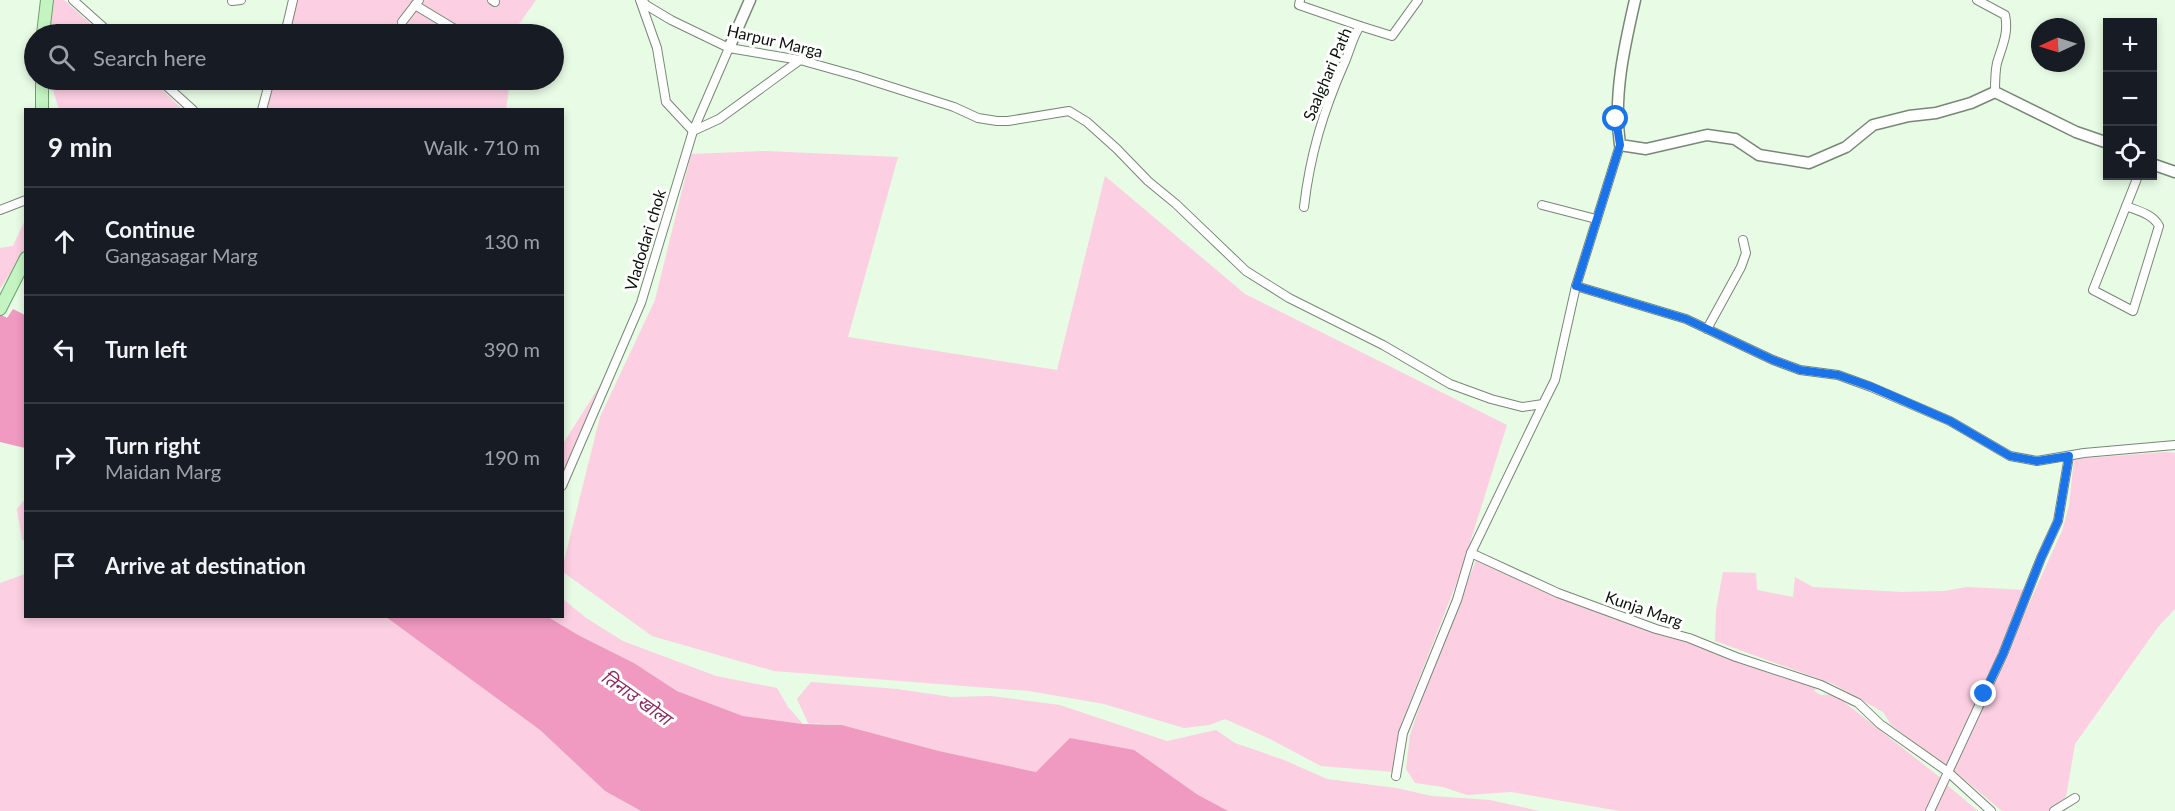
<!DOCTYPE html>
<html lang="en">
<head>
<meta charset="utf-8">
<style>
  :root { --surface:#171b24; --page:#20242c; --text:#f1f3f6; --muted:#9ea1a6; --line:#363941 }
  body { margin:0; font-family:Lato,"Noto Sans Devanagari",sans-serif; background:var(--page); color:var(--text) }
  .controls { position:absolute; right:18px; top:18px; display:grid; overflow:hidden; border-radius:0px; box-shadow:0 3px 9px #0003 }
  .controls button { width:54px; height:54px; display:grid; place-items:center; padding:0; border:0; border-bottom:2px solid var(--line); background:var(--surface); color:var(--text); font:30px sans-serif }
  .compass { position:absolute; left:2031px; top:18px; width:54px; height:54px; border-radius:50%; background:var(--surface); box-shadow:0 3px 9px #0003; rotate:266deg }
  .stop { position:absolute; width:18px; height:18px; margin:-14px; border:4px solid #1a73e8; border-radius:50%; background:#fff }
  .stop.end { background:#1a73e8; border-color:#fff; box-shadow:0 2px 6px #0008 }
  .list { margin:0; padding:0; list-style:none }
  h2 { display:flex; justify-content:space-between; align-items:center; height:78px; margin:0; padding:0 24px; font-size:26px }
  h2 small { font-size:20px; font-weight:400; color:var(--muted) }
  .list li { display:grid; grid-template-columns:39px 1fr auto; gap:18px; align-items:center; box-sizing:border-box; height:108px; padding:0 24px; border-top:2px solid var(--line) }
  .list b { display:block; font-size:22px; white-space:nowrap }
  .list p { margin:0; font-size:20px; white-space:nowrap; color:var(--muted) }
  .list em { font-size:20px; font-style:normal; color:var(--muted) }
  .icon { flex:none; width:33px; height:33px; fill:none; stroke:currentColor; stroke-width:2; stroke-linecap:round; stroke-linejoin:round }
  .map { position:relative; flex:none; width:2175px; height:811px; overflow:hidden }
  .search { position:absolute; background:var(--surface); box-shadow:0 3px 9px #0003; left:24px; top:24px; width:540px; height:66px; display:flex; align-items:center; gap:15px; box-sizing:border-box; padding:0 21px; border-radius:33px; color:var(--muted); font-size:22px }
  .panel { position:absolute; background:var(--surface); box-shadow:0 3px 9px #0003; left:24px; top:108px; width:540px; height:510px; border-radius:0px }
  .map>svg:first-child { display:block }
</style>
</head>
<body>
<div class="map">
<svg width="2175" height="811" viewBox="0 0 2175 811">
  <rect width="100%" height="100%" fill="#e7fbe5"/>
  <g fill="#fccfe2">
    <polygon points="53,0 64,0 102,34 48,34"/>
    <polygon points="296,0 536,0 512,34 290,34"/>
    <polygon points="50,80 152,80 182,109 59,109"/>
    <polygon points="274,80 499,80 509,88 506,109 266,110"/>
    <polygon points="765,151 898,157 848,337 1057,370 1105,176 1245,294 1507,425 1460,574 1400,727 1394,772 1321,766 1268,738 1225,719 1209,725 1184,728 1104,704 1029,691 774,671 652,636 563,572 563,565 600,417 655,300 691,154"/>
    <polygon points="25,220 25,251 0,289 0,248 13,246"/>
    <polygon points="602,382 563,473 563,444"/>
    <polygon points="2166,452 2175,453 2175,609 2158,627 2075,744 2066,797 2048,811 2002,811 1953,770 2062,531 2069,506 2074,459"/>
    <polygon points="25,499 25,541 22,540 17,509"/>
    <polygon points="1479,553 1554,594 1817,687 1814,691 1821,695 1834,694 1942,779 1927,811 1620,811 1511,792 1467,795 1443,787 1415,783 1406,769 1410,735 1431,673"/>
    <polygon points="1723,572 1756,573 1757,590 1793,597 1795,577 1813,587 1901,592 1944,591 1967,587 2026,590 1996,665 1959,738 1954,754 1946,766 1891,725 1883,712 1833,684 1715,641 1716,610"/>
    <polygon points="25,574 26,616 386,617 540,730 605,791 641,811 0,811 0,583"/>
    <polygon points="563,599 586,618 623,641 716,676 777,688 788,707 803,724 743,716 677,691 634,663 580,636 548,617 562,616"/>
    <polygon points="811,682 897,689 951,697 991,696 1060,705 1167,741 1216,730 1235,743 1284,760 1327,779 1396,788 1432,796 1490,800 1540,811 1228,811 1071,738 1036,772 939,751 842,725 808,723 797,699"/>
    <polygon points="1947,785 1978,811 1933,811"/>
  </g>
  <g fill="#f09ac2">
    <polygon points="13,309 25,315 25,448 0,442 0,314 7,318"/>
    <polygon points="386,617 548,617 580,636 634,663 677,691 743,716 803,724 842,725 939,751 1036,772 1070,738 1134,750 1198,795 1228,811 641,811 605,791 540,730"/>
  </g>
  <g fill="none" stroke-linecap="round" stroke-linejoin="round">
    <defs>
      <g id="minor">
        <polyline points="73,0 111,34"/>
        <polyline points="492,0 495,2"/>
        <polyline points="640,0 657,48 666,102 693,131 719,119 800,60"/>
        <polyline points="642,0 646,5 671,20 729,48 800,60 857,76 954,107 978,118 997,121 1008,121 1069,111 1087,122 1117,149 1148,181 1176,204 1246,271 1289,298 1383,345 1450,384 1491,399 1522,407 1543,404 1555,380 1576,286 1686,319 1773,360 1800,370 1838,375 1871,387 1950,421 2010,456 2037,461 2084,453 2175,445"/>
        <polyline points="1300,0 1299,5 1360,26"/>
        <path d="M 1977,0 L 2005,15 C 2009,33 2002,46 1997,63 C 1995,72 1995,83 1995,92"/>
        <polyline points="232,1 241,0"/>
        <polyline points="415,5 463,34"/>
        <polyline points="402,22 419,0"/>
        <polyline points="285,34 293,0"/>
        <polyline points="160,80 193,110"/>
        <polyline points="262,110 270,80"/>
        <polyline points="1542,205 1596,219"/>
        <path d="M 2126,206 C 2138,211 2153,214 2159,226 L 2133,311 L 2093,290 L 2138,176"/>
        <path d="M 1304,207 C 1310,155 1323,112 1344,64 C 1350,51 1352,38 1360,26 L 1392,36 L 1418,0"/>
        <polyline points="0,210 26,200"/>
        <polyline points="1576,286 1620,145"/>
        <polyline points="1707,329 1741,267 1746,253 1743,240"/>
        <polyline points="562,486 641,303 693,131 729,48"/>
        <polyline points="1471,553 1558,593 1656,629 1689,638 1736,657 1821,685 1858,703 1880,724 1948,772 1991,811"/>
        <polyline points="1396,776 1403,733 1457,600 1471,553 1543,404"/>
        <polyline points="1930,811 2003,654 2041,558 2058,521 2069,456"/>
        <polyline points="2054,811 2075,798"/>
      </g>
      <g id="tertiary">
        <path d="M 1635,0 C 1624,48 1613,96 1620,145 L 1646,149 L 1707,135 L 1735,139 L 1759,155 L 1809,163 L 1846,147 L 1873,125 L 1909,116 L 1936,113 L 1971,103 L 1995,92 L 2076,132 L 2108,143"/>
        <polyline points="729,48 750,0"/>
        <polyline points="2152,164 2175,172"/>
      </g>
      <g id="primary">
        <polyline points="43,34 47,0"/>
        <polyline points="42,110 42,80"/>
        <polyline points="0,309 26,258"/>
      </g>
    </defs>
    <use href="#minor" stroke="#778875" stroke-width="10"/>
    <use href="#tertiary" stroke="#778875" stroke-width="13"/>
    <use href="#primary" stroke="#6ba068" stroke-width="14"/>
    <use href="#minor" stroke="#fff" stroke-width="8"/>
    <use href="#tertiary" stroke="#fff" stroke-width="10"/>
    <use href="#primary" stroke="#c5f4c3" stroke-width="12"/>
  </g>
  <g fill="none" stroke-linecap="round" stroke-linejoin="round">
    <polyline stroke="#1a73e8" stroke-width="8" points="1616,119 1620,145 1576,286 1686,319 1773,360 1800,370 1838,375 1872,387 1950,421 2010,456 2037,461 2069,456 2058,521 2041,558 2003,654 1984,694"/>
  </g>
  <g text-anchor="middle" stroke-width="6" stroke-linejoin="round" paint-order="stroke">
    <g font-size="16" fill="#0a110a" stroke="#fff">
      <text transform="translate(775 41) rotate(13)" y="6">Harpur Marga</text>
      <text transform="translate(1327 74) rotate(-67)" y="6">Saalghari Path</text>
      <text transform="translate(645 240) rotate(-73)" y="6">Vladodari chok</text>
      <text transform="translate(1644 609) rotate(19)" y="6">Kunja Marg</text>
    </g>
    <g font-size="18" font-style="italic" fill="#8b295e" stroke="#fff">
      <text transform="translate(636 698) rotate(35)" y="6">तिनाउ खोला</text>
    </g>
  </g>
</svg>
<div class="controls">
<button>+</button>
<button>−</button>
<button><svg class="icon" aria-label="locate" viewBox="0 0 24 24"><circle cx="12" cy="12" r="6"/><path d="M12 2v4M12 18v4M2 12h4M18 12h4"/></svg></button>
</div>
<svg class="compass" viewBox="-18 -18 36 36"><path d="M0-13l5 13h-10z" fill="#e53935"/><path d="M0 13l5-13h-10z" fill="#9ea1a6"/></svg>
<div class="stop" style="left:1616px;top:119px"></div>
<div class="stop end" style="left:1984px;top:694px"></div>
<div class="search"><svg class="icon" aria-label="search" viewBox="0 0 24 24"><circle cx="10" cy="10" r="6"/><path d="M15 15l6 6"/></svg>Search here</div>
<section class="panel">
<h2>9 min<small>Walk · 710 m</small></h2>
<ul class="list">
<li><svg class="icon" aria-label="ahead" viewBox="0 0 24 24"><path d="M12 20V5M6 11l6-6 6 6"/></svg><div><b>Continue</b><p>Gangasagar Marg</p></div><em>130 m</em></li>
<li><svg class="icon" aria-label="left" viewBox="0 0 24 24"><path d="M17 20v-9H6M10 6l-5 5 5 5"/></svg><div><b>Turn left</b></div><em>390 m</em></li>
<li><svg class="icon" aria-label="right" viewBox="0 0 24 24"><path d="M7 20v-9h11M14 6l5 5-5 5"/></svg><div><b>Turn right</b><p>Maidan Marg</p></div><em>190 m</em></li>
<li><svg class="icon" aria-label="arrive" viewBox="0 0 24 24"><path d="M6 21V4h12l-3 4 3 4H6"/></svg><div><b>Arrive at destination</b></div></li>
</ul>
</section>
</div>
</body>
</html>
